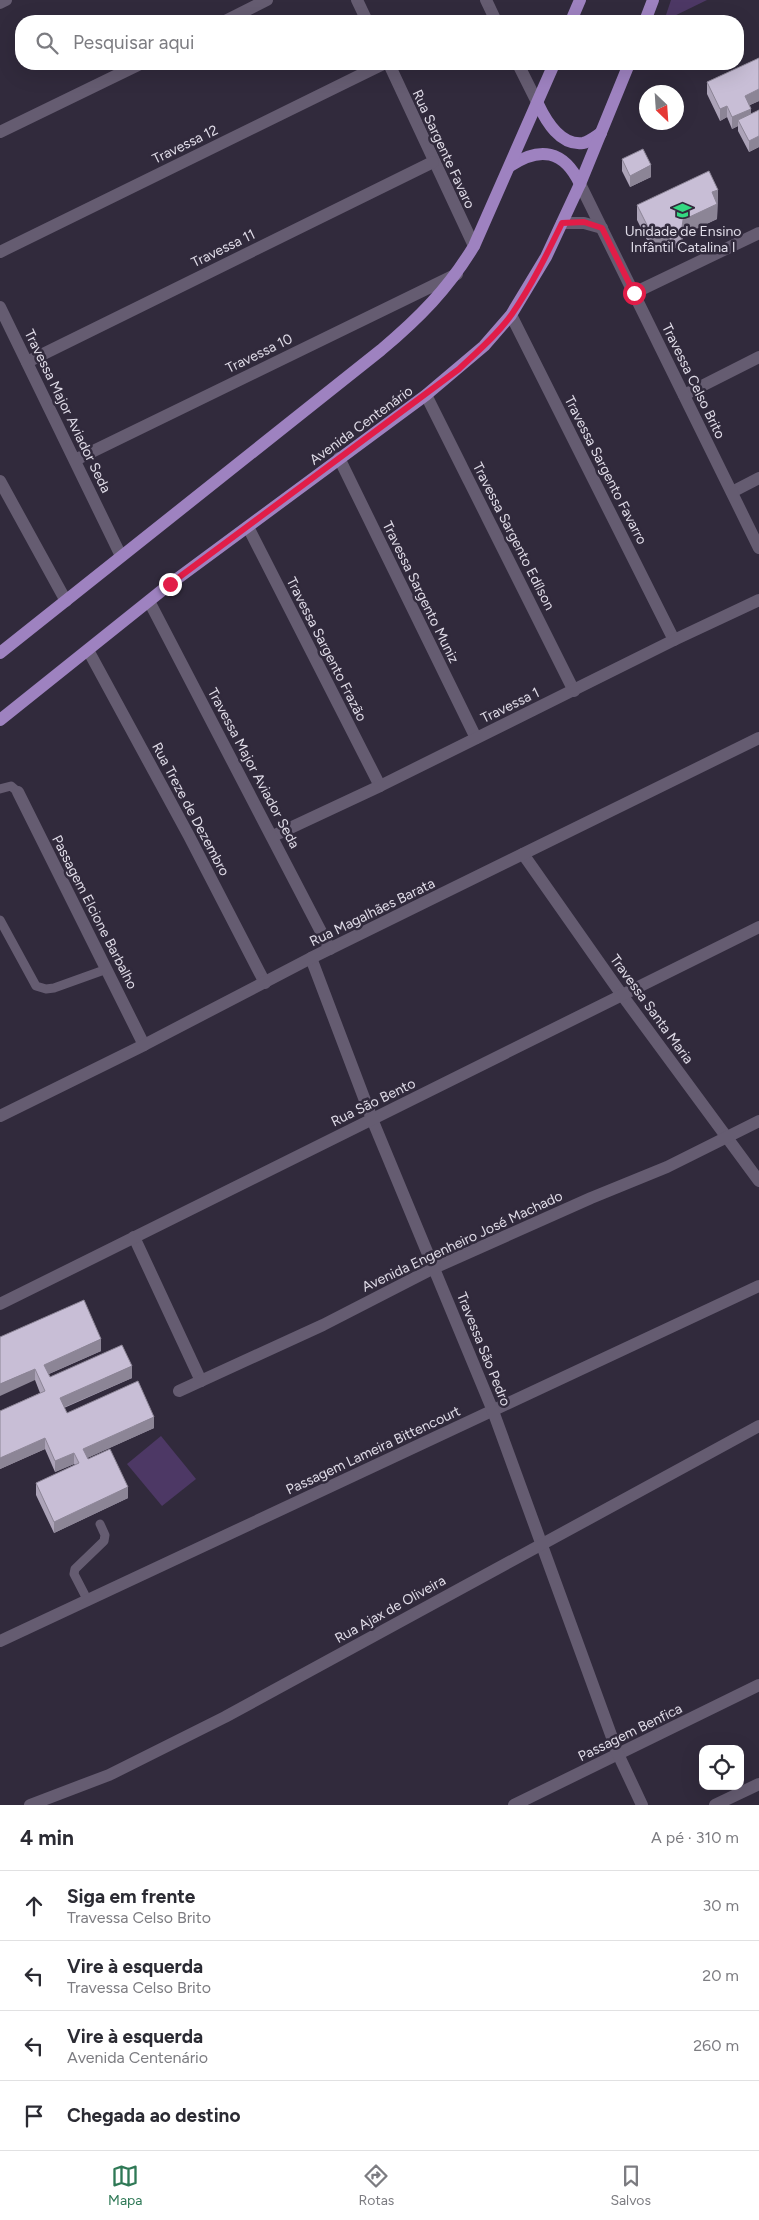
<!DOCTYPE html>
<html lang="pt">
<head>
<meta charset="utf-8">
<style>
  :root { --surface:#fff; --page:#f2f2f3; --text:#2b2b33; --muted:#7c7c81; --line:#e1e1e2; --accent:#2f7956 }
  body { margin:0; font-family:Figtree,sans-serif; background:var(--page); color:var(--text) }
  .controls { position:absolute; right:15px; bottom:15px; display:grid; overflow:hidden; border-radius:10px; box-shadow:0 5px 20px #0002 }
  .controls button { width:45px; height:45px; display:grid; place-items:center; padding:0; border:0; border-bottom:1px solid var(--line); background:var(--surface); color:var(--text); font:25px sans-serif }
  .compass { position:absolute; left:639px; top:85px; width:45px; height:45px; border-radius:50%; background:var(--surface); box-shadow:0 5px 20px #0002; rotate:155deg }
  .stop { position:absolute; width:15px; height:15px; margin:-11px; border:4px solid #e11d48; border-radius:50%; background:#fff }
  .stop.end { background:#e11d48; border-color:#fff; box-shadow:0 1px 5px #0008 }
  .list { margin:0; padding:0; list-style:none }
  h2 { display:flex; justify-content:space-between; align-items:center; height:65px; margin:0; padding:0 20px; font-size:21px }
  h2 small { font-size:16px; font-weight:400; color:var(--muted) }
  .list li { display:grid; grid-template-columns:32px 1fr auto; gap:15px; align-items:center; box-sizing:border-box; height:70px; padding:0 20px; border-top:1px solid var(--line) }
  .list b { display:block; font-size:19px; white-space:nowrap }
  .list p { margin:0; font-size:16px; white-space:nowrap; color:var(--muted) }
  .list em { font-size:16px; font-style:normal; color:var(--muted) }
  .icon { flex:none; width:28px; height:28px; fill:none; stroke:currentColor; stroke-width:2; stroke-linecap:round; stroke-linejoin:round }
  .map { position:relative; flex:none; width:759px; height:1805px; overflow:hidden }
  .search { position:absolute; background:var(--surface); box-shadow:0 5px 20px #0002; left:15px; right:15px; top:15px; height:55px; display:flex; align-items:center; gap:12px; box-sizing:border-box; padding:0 18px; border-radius:20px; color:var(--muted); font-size:19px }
  .sheet { height:345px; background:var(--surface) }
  nav { display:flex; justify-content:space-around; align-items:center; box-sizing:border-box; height:70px; border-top:1px solid var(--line); background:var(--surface); font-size:14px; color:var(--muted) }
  nav a { display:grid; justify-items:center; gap:2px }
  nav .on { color:var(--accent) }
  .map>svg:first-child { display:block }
</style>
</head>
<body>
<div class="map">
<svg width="759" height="1805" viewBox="0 0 759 1805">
  <rect width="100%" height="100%" fill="#312a3c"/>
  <g fill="#4d3865">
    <polygon points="671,0 707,0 664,21"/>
    <polygon points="161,1436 196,1479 162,1506 127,1464"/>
  </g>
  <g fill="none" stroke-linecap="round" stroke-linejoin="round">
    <g stroke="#655c71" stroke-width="9">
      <polyline points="0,789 11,786 18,792"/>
      <polyline points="0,920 36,986 46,989 54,988 107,969"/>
      <polyline points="88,1601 74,1574 75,1569 104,1541 105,1535 100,1524"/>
    </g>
    <g stroke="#655c71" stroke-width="12">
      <polyline points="357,0 367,21"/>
      <polyline points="486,0 496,21"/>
      <polyline points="0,3 6,0"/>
      <polyline points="225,21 267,0"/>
      <polyline points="389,64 474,246"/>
      <polyline points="518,64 538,104"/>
      <polyline points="0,132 140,64"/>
      <polyline points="0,252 383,64"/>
      <polyline points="634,293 759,233"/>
      <polyline points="511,315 674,640"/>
      <polyline points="27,362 433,162"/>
      <polyline points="426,395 574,691"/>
      <polyline points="684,395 759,357"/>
      <polyline points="339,458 476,738"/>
      <polyline points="75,460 457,274"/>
      <polyline points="0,481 66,601"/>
      <polyline points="732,492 759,478"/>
      <polyline points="248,527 380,786"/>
      <polyline points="88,650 189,836 265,983"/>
      <polyline points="18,792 144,1045"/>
      <polyline points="273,836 380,786 674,640 759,600"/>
      <polyline points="523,854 622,995 759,1181"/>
      <polyline points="134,1237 201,1381"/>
      <polyline points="179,1391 323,1325 434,1268 591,1198 667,1167 759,1121"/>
      <polyline points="0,1641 759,1286"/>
      <polyline points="514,1805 759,1685"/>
      <polyline points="715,1805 759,1784"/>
    </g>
    <g stroke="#655c71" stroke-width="12">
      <polyline points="580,184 759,548"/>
      <polyline points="562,223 584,223 602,228"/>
      <polyline points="0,307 121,556"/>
      <polyline points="149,601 330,949"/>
      <polyline points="311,958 372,1119 493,1411 618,1754 642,1805"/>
      <polyline points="0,1116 144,1045 311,958 759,738"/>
      <polyline points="0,1304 759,927"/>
      <polyline points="30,1805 109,1775 225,1717 759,1426"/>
    </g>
    <g stroke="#9e82c0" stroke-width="12">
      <polyline points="571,21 580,0"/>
      <polyline points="645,21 653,0"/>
      <path d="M 538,104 C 546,121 560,146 583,143 C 589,142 596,136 601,133"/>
      <path d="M 510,166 C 540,146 564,150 580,184"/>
      <path d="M 0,653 L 381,350 C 419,318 448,289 474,246 L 554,64"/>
      <polyline points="0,720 170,584 426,395 484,346 511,315 546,257 580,184 629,64"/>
    </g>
  </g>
  <g fill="#aca3b8">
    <polygon points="759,58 759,101 750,105 751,114 759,110 759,147 749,152 738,131 738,126 732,129 727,117 720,121 707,94 707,82"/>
    <polygon points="622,159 651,177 630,187 622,171"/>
    <polygon points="718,190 717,219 683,235 681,249 670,247 670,241 652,250 637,220 637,205"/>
    <polygon points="0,1337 101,1351 49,1374 50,1377 132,1378 64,1408 67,1413 154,1428 87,1458 128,1498 54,1533 36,1495 36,1483 75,1465 74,1464 55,1472 45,1449 0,1469 0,1411 40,1393 35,1380"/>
  </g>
  <g fill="#8c8596">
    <polygon points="759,89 759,101 745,107 745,96"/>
    <polygon points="727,106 727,117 720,121 720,109"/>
    <polygon points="751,109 751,120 738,120 738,126 732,129 732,117"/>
    <polygon points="759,136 759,147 749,152 749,141"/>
    <polygon points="651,165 651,177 630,187 630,176"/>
    <polygon points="718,190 717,219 683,235 681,249 681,234 683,220 712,192"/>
    <polygon points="671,226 670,241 652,250 652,235"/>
    <polygon points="101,1339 101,1351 44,1376 44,1365"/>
    <polygon points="132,1366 132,1378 60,1409 60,1398"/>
    <polygon points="35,1369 35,1380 0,1396 0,1384"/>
    <polygon points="154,1417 154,1428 83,1460 83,1449"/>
    <polygon points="45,1438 45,1449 0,1469 0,1458"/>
    <polygon points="74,1453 74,1464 55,1472 55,1461"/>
    <polygon points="128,1487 128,1498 54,1533 54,1522"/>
  </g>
  <g fill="#c8bed6" stroke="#8c8596">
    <polygon points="759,58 759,89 745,96 751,109 732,117 727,106 720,109 707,82"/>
    <polygon points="759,110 759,136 749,141 738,120"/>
    <polygon points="643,149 651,165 630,176 622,159"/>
    <polygon points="709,171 718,190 712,192 717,204 683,220 681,234 670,232 671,226 652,235 637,205"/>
    <polygon points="84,1300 101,1339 44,1365 50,1377 122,1345 132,1366 60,1398 67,1413 138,1381 154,1417 83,1449 88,1459 110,1449 128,1487 54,1522 36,1483 79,1463 74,1453 55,1461 45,1438 0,1458 0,1411 45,1391 35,1369 0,1384 0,1337"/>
  </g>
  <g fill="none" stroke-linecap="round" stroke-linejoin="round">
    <path stroke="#e11d48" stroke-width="6" d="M 170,584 L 459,369 C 477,352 498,334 512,314 C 532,285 547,254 562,223 L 584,222 L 602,228 L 634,293"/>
  </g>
  <defs>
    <symbol id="school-bare" viewBox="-9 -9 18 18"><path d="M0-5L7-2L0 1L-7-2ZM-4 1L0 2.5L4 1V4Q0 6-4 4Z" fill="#34d881" stroke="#312a3c" stroke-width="2.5" paint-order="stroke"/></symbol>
  </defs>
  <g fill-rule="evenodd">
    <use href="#school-bare" x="670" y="198" width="25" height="25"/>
  </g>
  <g text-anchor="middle" stroke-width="5" stroke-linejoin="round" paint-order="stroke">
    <g font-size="14" fill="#e0dce8" stroke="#312a3c">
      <text transform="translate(185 144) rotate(-26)" y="5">Travessa 12</text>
      <text transform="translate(444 149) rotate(65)" y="5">Rua Sargente Favaro</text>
      <text transform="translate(223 248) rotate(-26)" y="5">Travessa 11</text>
      <text transform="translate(259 353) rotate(-26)" y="5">Travessa 10</text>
      <text transform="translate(694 381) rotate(64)" y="5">Travessa Celso Brito</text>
      <text transform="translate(68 411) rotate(64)" y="5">Travessa Major Aviador Seda</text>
      <text transform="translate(361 425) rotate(-36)" y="5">Avenida Centenário</text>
      <text transform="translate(606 470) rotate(63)" y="5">Travessa Sargento Favarro</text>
      <text transform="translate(514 536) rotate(63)" y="5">Travessa Sargento Edílson</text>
      <text transform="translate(421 592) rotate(64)" y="5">Travessa Sargento Muniz</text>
      <text transform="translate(327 649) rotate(63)" y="5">Travessa Sargento Frazão</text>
      <text transform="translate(510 705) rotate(-26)" y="5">Travessa 1</text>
      <text transform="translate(254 768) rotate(62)" y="5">Travessa Major Aviador Seda</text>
      <text transform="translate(191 809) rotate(62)" y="5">Rua Treze de Dezembro</text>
      <text transform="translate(95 912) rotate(63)" y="5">Passagem Elcione Barbalho</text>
      <text transform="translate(372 912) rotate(-26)" y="5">Rua Magalhães Barata</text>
      <text transform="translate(652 1009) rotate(54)" y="5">Travessa Santa Maria</text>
      <text transform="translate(373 1102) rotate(-26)" y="5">Rua São Bento</text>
      <text transform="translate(462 1241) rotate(-25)" y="5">Avenida Engenheiro José Machado</text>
      <text transform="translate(484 1349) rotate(68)" y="5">Travessa São Pedro</text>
      <text transform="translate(373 1450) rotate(-25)" y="5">Passagem Lameira Bittencourt</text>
      <text transform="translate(390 1609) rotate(-29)" y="5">Rua Ajax de Oliveira</text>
      <text transform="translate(630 1732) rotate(-26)" y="5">Passagem Benfica</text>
    </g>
    <g font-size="14" fill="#e0dce8" stroke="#312a3c">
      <text x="683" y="236">Unidade de Ensino<tspan x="683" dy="16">Infântil Catalina I</tspan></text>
    </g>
  </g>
</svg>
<div class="controls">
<button><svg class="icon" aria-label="locate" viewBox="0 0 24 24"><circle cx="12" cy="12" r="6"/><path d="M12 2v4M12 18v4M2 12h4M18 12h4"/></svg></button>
</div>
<svg class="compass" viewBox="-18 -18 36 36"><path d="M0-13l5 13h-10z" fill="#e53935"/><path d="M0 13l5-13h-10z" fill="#7c7c81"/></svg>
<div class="stop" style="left:634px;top:293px"></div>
<div class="stop end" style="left:170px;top:584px"></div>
<div class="search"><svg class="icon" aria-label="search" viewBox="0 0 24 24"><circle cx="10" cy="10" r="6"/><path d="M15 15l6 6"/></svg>Pesquisar aqui</div>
</div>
<section class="sheet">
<h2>4 min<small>A pé · 310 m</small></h2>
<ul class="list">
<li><svg class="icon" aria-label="ahead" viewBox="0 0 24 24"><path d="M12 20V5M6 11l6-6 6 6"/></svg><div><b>Siga em frente</b><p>Travessa Celso Brito</p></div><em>30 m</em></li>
<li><svg class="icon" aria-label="left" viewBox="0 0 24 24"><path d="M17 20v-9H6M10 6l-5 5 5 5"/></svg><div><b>Vire à esquerda</b><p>Travessa Celso Brito</p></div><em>20 m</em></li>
<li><svg class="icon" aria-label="left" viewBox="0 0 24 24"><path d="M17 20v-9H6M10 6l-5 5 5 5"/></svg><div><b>Vire à esquerda</b><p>Avenida Centenário</p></div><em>260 m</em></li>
<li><svg class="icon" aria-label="arrive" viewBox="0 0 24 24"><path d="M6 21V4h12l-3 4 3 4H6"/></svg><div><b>Chegada ao destino</b></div></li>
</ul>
</section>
<nav>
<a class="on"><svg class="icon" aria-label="map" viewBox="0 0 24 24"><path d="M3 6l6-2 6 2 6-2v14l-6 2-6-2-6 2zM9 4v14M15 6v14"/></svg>Mapa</a>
<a><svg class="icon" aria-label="directions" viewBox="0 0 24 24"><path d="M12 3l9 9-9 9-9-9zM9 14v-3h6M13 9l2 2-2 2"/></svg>Rotas</a>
<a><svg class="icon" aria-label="saved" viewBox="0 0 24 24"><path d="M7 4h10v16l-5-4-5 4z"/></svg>Salvos</a>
</nav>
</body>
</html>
